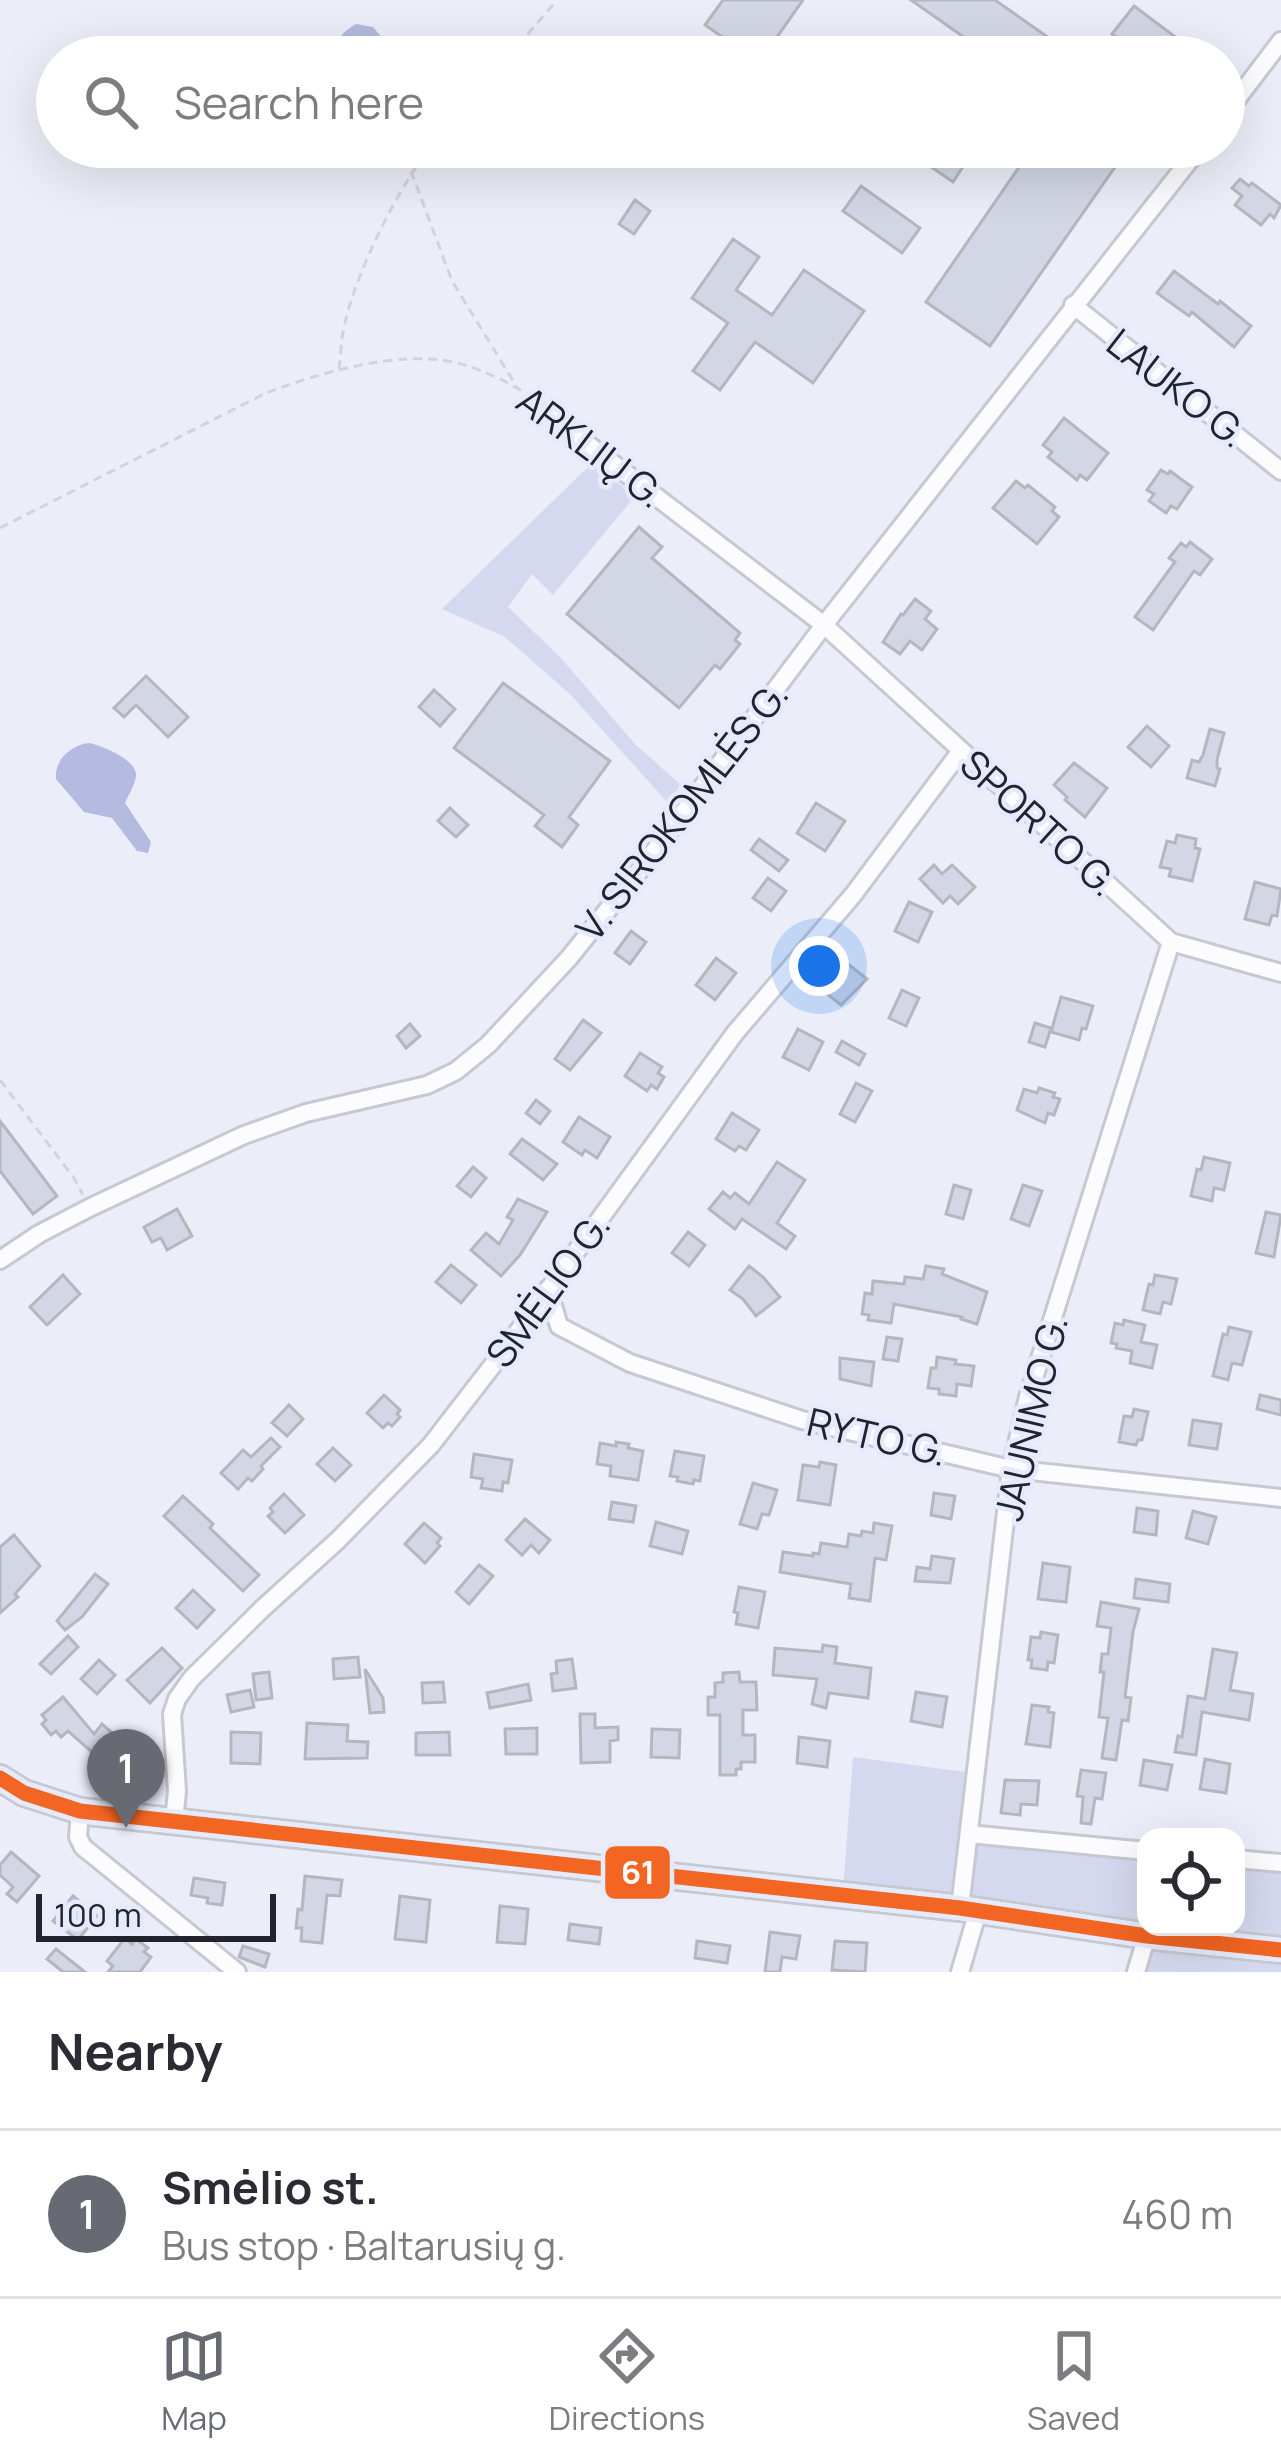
<!DOCTYPE html>
<html lang="en">
<head>
<meta charset="utf-8">
<style>
  :root { --surface:#fff; --page:#f7f7f7; --text:#2b2b33; --muted:#7c7c81; --line:#e1e1e2; --accent:#686a73 }
  body { margin:0; font-family:Manrope,sans-serif; background:var(--page); color:var(--text) }
  .controls { position:absolute; right:36px; bottom:36px; display:grid; overflow:hidden; border-radius:24px; box-shadow:0 12px 48px #0002 }
  .controls button { width:108px; height:108px; display:grid; place-items:center; padding:0; border:0; border-bottom:3px solid var(--line); background:var(--surface); color:var(--text); font:60px sans-serif }
  .scale { position:absolute; left:36px; bottom:30px; width:240px; box-sizing:border-box; padding-left:12px; border:6px solid #22232c; border-top:0; font-size:33px; line-height:42px; white-space:nowrap; color:#22232c; -webkit-text-stroke:9px #e6eafd; paint-order:stroke }
  .you { position:absolute; left:819px; top:966px; width:42px; height:42px; margin:-30px; border:9px solid #fff; border-radius:50%; background:#1a73e8; box-shadow:0 0 0 18px #1a73e833 }
  .badge { display:grid; place-items:center; width:78px; height:78px; border-radius:50%; background:var(--accent); color:#fff; font-size:39px; font-weight:700 }
  .pin { position:absolute; translate:-50% -99px; filter:drop-shadow(0 3px 6px #0008) }
  .pin::after { content:''; position:absolute; top:63px; width:42px; height:36px; background:inherit; clip-path:polygon(0 0,100% 0,50% 100%) }
  .list { margin:0; padding:0; list-style:none }
  h2 { display:flex; justify-content:space-between; align-items:center; height:156px; margin:0; padding:0 48px; font-size:51px }
  h2 small { font-size:39px; font-weight:400; color:var(--muted) }
  .list li { display:grid; grid-template-columns:78px 1fr auto; gap:36px; align-items:center; box-sizing:border-box; height:168px; padding:0 48px; border-top:3px solid var(--line) }
  .list b { display:block; font-size:45px; white-space:nowrap }
  .list p { margin:0; font-size:39px; white-space:nowrap; color:var(--muted) }
  .list em { font-size:39px; font-style:normal; color:var(--muted) }
  .icon { flex:none; width:66px; height:66px; fill:none; stroke:currentColor; stroke-width:2; stroke-linecap:round; stroke-linejoin:round }
  .map { position:relative; flex:none; width:1281px; height:1972px; overflow:hidden }
  .search { position:absolute; background:var(--surface); box-shadow:0 12px 48px #0002; left:36px; right:36px; top:36px; height:132px; display:flex; align-items:center; gap:30px; box-sizing:border-box; padding:0 42px; border-radius:66px; color:var(--muted); font-size:45px }
  .sheet { height:324px; background:var(--surface) }
  nav { display:flex; justify-content:space-around; align-items:center; box-sizing:border-box; height:168px; border-top:3px solid var(--line); background:var(--surface); font-size:33px; color:var(--muted) }
  nav a { display:grid; justify-items:center; gap:6px }
  nav .on { color:var(--accent) }
  .map>svg:first-child { display:block }
</style>
</head>
<body>
<div class="map">
<svg width="1281" height="1972" viewBox="0 0 1281 1972">
  <rect width="100%" height="100%" fill="#ebeef8"/>
  <g fill="#d4d9ef">
    <polygon points="592,463 635,496 553,595 532,574 508,607 561,658 635,744 681,785 668,803 570,694 505,637 442,609"/>
    <polygon points="853,1757 965,1772 952,1900 843,1890"/>
    <polygon points="974,1843 1146,1859 1146,1926 971,1900 967,1884"/>
    <polygon points="1236,1868 1281,1872 1281,1941 1158,1927 1236,1927"/>
    <polygon points="1155,1947 1281,1961 1281,1972 1147,1972"/>
  </g>
  <g fill="#b4bae0">
    <path d="M 356,24 L 373,27 L 399,57 L 338,57 C 332,41 344,31 356,24 Z"/>
    <path d="M 89,743 C 102,746 136,759 136,775 C 136,783 128,796 125,803 L 151,842 L 148,853 L 137,851 L 112,818 L 84,812 L 56,779 C 54,760 71,745 89,743 Z"/>
  </g>
  <g fill="#d3d6e4" stroke="#b5b7bf" stroke-width="3">
    <polygon points="723,0 803,0 763,57 751,57 705,25"/>
    <polygon points="911,0 995,0 1052,40 1040,57 992,57"/>
    <polygon points="1134,6 1182,42 1170,57 1142,57 1112,34"/>
    <polygon points="873,38 902,57 860,57"/>
    <polygon points="902,147 976,147 953,182"/>
    <polygon points="1033,147 1129,147 990,346 926,302"/>
    <polygon points="1240,179 1249,186 1252,183 1281,205 1274,218 1270,214 1261,225 1235,205 1242,196 1232,188"/>
    <polygon points="861,186 920,228 902,253 843,211"/>
    <polygon points="635,200 650,211 634,234 619,224"/>
    <polygon points="733,239 759,257 736,290 772,315 804,270 864,311 813,383 755,342 720,390 693,371 728,323 692,298"/>
    <polygon points="1174,271 1218,304 1220,301 1251,326 1234,347 1192,312 1189,316 1157,293"/>
    <polygon points="1064,418 1108,453 1087,480 1080,475 1077,480 1048,457 1052,452 1043,445"/>
    <polygon points="1161,470 1168,474 1170,471 1192,487 1177,509 1171,506 1166,513 1149,501 1154,494 1147,490"/>
    <polygon points="1016,481 1025,488 1028,485 1055,507 1052,511 1059,517 1037,544 993,508"/>
    <polygon points="639,527 662,547 652,558 740,633 735,640 740,644 720,669 715,665 679,708 567,614"/>
    <polygon points="1190,542 1212,559 1200,575 1194,571 1153,630 1135,617 1175,562 1169,558 1181,543 1186,547"/>
    <polygon points="915,599 931,611 925,619 937,629 922,650 910,641 900,654 883,642 901,614 903,615"/>
    <polygon points="146,676 188,717 168,737 136,705 124,717 114,708"/>
    <polygon points="503,683 610,761 569,817 578,825 562,847 535,826 544,815 454,748"/>
    <polygon points="434,690 455,709 440,726 419,707"/>
    <polygon points="1147,726 1169,746 1151,767 1128,747"/>
    <polygon points="1210,729 1224,733 1217,760 1217,768 1220,769 1215,786 1187,778 1192,760 1199,762 1203,755"/>
    <polygon points="1074,763 1107,788 1085,817 1065,800 1067,797 1054,785"/>
    <polygon points="816,803 845,821 825,851 797,833"/>
    <polygon points="450,808 468,825 456,837 438,821"/>
    <polygon points="1177,835 1196,839 1195,848 1200,849 1192,881 1169,876 1171,869 1160,867 1167,841 1175,843"/>
    <polygon points="759,839 788,860 779,871 751,850"/>
    <polygon points="934,865 942,874 952,865 975,887 958,904 950,896 943,903 920,879"/>
    <polygon points="768,878 786,891 771,911 753,898"/>
    <polygon points="1255,882 1281,889 1277,916 1272,915 1269,925 1245,919"/>
    <polygon points="909,902 932,912 918,942 895,931"/>
    <polygon points="631,931 646,942 630,964 615,953"/>
    <polygon points="839,957 867,979 841,1005 811,981 821,968 826,973"/>
    <polygon points="716,958 736,973 715,1000 696,985"/>
    <polygon points="902,990 919,998 906,1026 889,1018"/>
    <polygon points="1061,997 1093,1006 1086,1029 1082,1028 1079,1040 1051,1032"/>
    <polygon points="583,1020 601,1033 570,1070 555,1059"/>
    <polygon points="1035,1023 1051,1028 1045,1047 1029,1042"/>
    <polygon points="410,1024 420,1036 406,1048 397,1036"/>
    <polygon points="798,1029 823,1042 809,1070 783,1057"/>
    <polygon points="842,1041 865,1054 859,1065 836,1052"/>
    <polygon points="640,1053 662,1067 658,1073 664,1077 657,1089 651,1085 647,1091 625,1076"/>
    <polygon points="856,1083 872,1091 855,1122 840,1114"/>
    <polygon points="1039,1088 1055,1093 1053,1097 1060,1099 1054,1115 1048,1113 1045,1123 1017,1110 1024,1089 1037,1093"/>
    <polygon points="536,1100 550,1111 540,1124 526,1113"/>
    <polygon points="732,1113 759,1130 746,1150 739,1146 735,1151 716,1139"/>
    <polygon points="579,1117 610,1137 597,1158 585,1150 582,1155 563,1142"/>
    <polygon points="0,1121 57,1196 33,1214 0,1171"/>
    <polygon points="522,1139 557,1164 543,1180 510,1154"/>
    <polygon points="1204,1157 1230,1163 1224,1190 1214,1188 1212,1201 1191,1196 1197,1169 1201,1170"/>
    <polygon points="777,1162 805,1180 777,1223 795,1236 786,1249 742,1219 735,1229 709,1209 723,1192 730,1198 735,1193 749,1204"/>
    <polygon points="473,1167 486,1178 471,1197 457,1186"/>
    <polygon points="954,1185 971,1190 963,1219 946,1214"/>
    <polygon points="1023,1185 1042,1191 1029,1226 1011,1219"/>
    <polygon points="518,1199 547,1212 520,1255 501,1276 471,1250 486,1233 499,1244 513,1220 507,1217"/>
    <polygon points="177,1209 192,1236 167,1250 161,1238 152,1242 144,1227"/>
    <polygon points="1266,1212 1281,1215 1274,1257 1256,1253"/>
    <polygon points="688,1232 705,1245 689,1266 672,1253"/>
    <polygon points="451,1265 476,1285 461,1303 436,1282"/>
    <polygon points="749,1266 763,1277 780,1297 756,1316 743,1299 730,1290"/>
    <polygon points="926,1266 944,1269 942,1274 987,1292 977,1324 961,1319 962,1317 894,1304 891,1323 868,1320 869,1315 862,1314 865,1293 872,1294 873,1281 904,1284 905,1277 923,1279"/>
    <polygon points="63,1275 80,1294 47,1325 30,1307"/>
    <polygon points="1155,1275 1177,1279 1171,1304 1163,1302 1160,1314 1143,1310 1149,1284 1153,1285"/>
    <polygon points="1124,1320 1145,1325 1141,1342 1157,1345 1152,1368 1130,1363 1132,1351 1116,1348 1117,1344 1111,1343 1115,1323 1123,1325"/>
    <polygon points="1229,1327 1251,1332 1242,1365 1232,1363 1228,1380 1213,1376 1223,1334 1227,1335"/>
    <polygon points="887,1337 902,1339 898,1361 883,1359"/>
    <polygon points="937,1357 956,1360 955,1364 974,1366 971,1386 957,1384 956,1396 939,1394 939,1389 928,1388 931,1368 936,1368"/>
    <polygon points="840,1358 874,1362 871,1386 840,1379"/>
    <polygon points="384,1395 400,1410 397,1414 400,1417 392,1426 388,1423 383,1428 367,1413"/>
    <polygon points="1260,1395 1281,1400 1281,1415 1257,1409"/>
    <polygon points="289,1405 303,1419 287,1436 272,1423"/>
    <polygon points="1134,1409 1148,1412 1142,1440 1138,1440 1136,1445 1119,1442 1124,1416 1132,1417"/>
    <polygon points="1193,1420 1221,1424 1217,1449 1189,1445"/>
    <polygon points="271,1438 280,1447 261,1466 263,1469 252,1481 248,1478 238,1489 221,1473 243,1450 251,1457"/>
    <polygon points="616,1442 629,1444 628,1448 643,1451 638,1480 610,1476 611,1466 597,1464 600,1443 616,1446"/>
    <polygon points="333,1448 351,1465 335,1481 317,1464"/>
    <polygon points="675,1451 704,1456 700,1481 694,1480 693,1484 677,1481 678,1477 670,1476"/>
    <polygon points="474,1454 512,1460 508,1483 503,1482 502,1491 481,1488 483,1479 471,1477"/>
    <polygon points="820,1462 836,1465 830,1505 798,1500 803,1465 819,1467"/>
    <polygon points="753,1483 777,1490 769,1515 762,1514 757,1529 740,1524"/>
    <polygon points="934,1493 955,1496 951,1519 931,1515"/>
    <polygon points="284,1494 304,1515 285,1533 268,1516 273,1512 270,1508"/>
    <polygon points="183,1496 213,1524 210,1528 259,1575 243,1591 164,1516"/>
    <polygon points="612,1502 636,1506 633,1522 609,1519"/>
    <polygon points="1137,1508 1158,1511 1156,1535 1134,1532"/>
    <polygon points="1193,1511 1216,1517 1208,1544 1186,1538"/>
    <polygon points="525,1519 550,1540 539,1553 531,1545 522,1555 506,1540"/>
    <polygon points="656,1522 688,1531 682,1554 650,1546"/>
    <polygon points="424,1523 441,1538 437,1543 440,1546 425,1563 405,1544"/>
    <polygon points="874,1523 892,1526 886,1560 875,1558 870,1601 849,1598 851,1584 780,1572 783,1552 813,1556 813,1553 819,1554 821,1543 847,1547 849,1534 861,1536 862,1531 873,1533"/>
    <polygon points="14,1535 40,1566 15,1594 18,1597 0,1613 0,1547"/>
    <polygon points="932,1556 954,1559 950,1583 915,1581 917,1567 930,1569"/>
    <polygon points="1043,1563 1070,1567 1066,1602 1038,1599"/>
    <polygon points="479,1565 493,1576 469,1604 456,1592"/>
    <polygon points="95,1574 108,1584 82,1617 65,1630 57,1621"/>
    <polygon points="1136,1579 1170,1584 1168,1602 1134,1598"/>
    <polygon points="739,1587 765,1592 758,1628 736,1624 738,1613 734,1612"/>
    <polygon points="193,1590 214,1610 197,1628 176,1608"/>
    <polygon points="1101,1602 1139,1609 1133,1632 1125,1697 1131,1698 1128,1721 1122,1720 1116,1760 1102,1758 1108,1718 1099,1717 1104,1672 1100,1672 1102,1654 1108,1654 1111,1628 1097,1626"/>
    <polygon points="1041,1632 1058,1635 1054,1663 1048,1662 1047,1670 1031,1668 1032,1660 1028,1660 1031,1637 1040,1638"/>
    <polygon points="68,1636 78,1647 51,1674 40,1664"/>
    <polygon points="823,1645 837,1647 835,1663 871,1668 868,1698 829,1693 826,1708 812,1704 817,1679 773,1675 775,1648 822,1652"/>
    <polygon points="162,1648 182,1668 150,1703 127,1680"/>
    <polygon points="1213,1649 1237,1653 1230,1690 1253,1694 1249,1720 1202,1712 1196,1755 1175,1752 1178,1736 1182,1737 1188,1696 1205,1699"/>
    <polygon points="358,1657 360,1677 334,1679 333,1659"/>
    <polygon points="572,1659 576,1688 553,1691 551,1674 557,1673 556,1661"/>
    <polygon points="99,1660 115,1675 97,1694 81,1679"/>
    <polygon points="365,1669 383,1698 384,1712 370,1713"/>
    <polygon points="269,1672 272,1698 256,1700 253,1674"/>
    <polygon points="739,1672 740,1682 756,1682 757,1710 743,1710 743,1735 755,1735 755,1762 741,1762 741,1769 736,1769 736,1775 720,1775 720,1715 708,1715 708,1697 715,1697 715,1683 723,1682 723,1673"/>
    <polygon points="443,1682 445,1702 423,1703 422,1683"/>
    <polygon points="528,1684 531,1700 490,1708 487,1693"/>
    <polygon points="250,1690 254,1707 231,1712 227,1695"/>
    <polygon points="916,1692 947,1697 942,1727 911,1721"/>
    <polygon points="63,1697 94,1734 102,1724 127,1746 109,1767 68,1731 61,1737 56,1731 51,1735 42,1724 46,1720 42,1715"/>
    <polygon points="1032,1705 1049,1707 1048,1712 1054,1713 1050,1747 1026,1744"/>
    <polygon points="580,1714 595,1714 595,1728 618,1727 618,1740 610,1741 610,1762 581,1763"/>
    <polygon points="307,1723 348,1725 347,1741 368,1742 367,1758 305,1759"/>
    <polygon points="537,1728 537,1754 506,1754 505,1729"/>
    <polygon points="652,1729 680,1730 679,1758 651,1757"/>
    <polygon points="231,1732 261,1733 260,1764 231,1763"/>
    <polygon points="449,1732 450,1755 416,1755 416,1733"/>
    <polygon points="799,1737 830,1741 827,1767 797,1763"/>
    <polygon points="1205,1759 1230,1764 1226,1793 1200,1789"/>
    <polygon points="1144,1760 1172,1765 1167,1790 1140,1785"/>
    <polygon points="1081,1770 1106,1773 1102,1799 1095,1798 1091,1824 1081,1823 1083,1797 1077,1796"/>
    <polygon points="1005,1780 1039,1781 1037,1805 1021,1804 1020,1815 1001,1813"/>
    <polygon points="11,1852 39,1876 17,1902 7,1894 13,1887 0,1875 0,1865"/>
    <polygon points="305,1876 342,1880 340,1896 327,1895 322,1943 301,1941 302,1928 296,1928 298,1909 302,1910"/>
    <polygon points="194,1878 225,1883 222,1905 207,1903 208,1898 191,1895"/>
    <polygon points="73,1896 97,1916 78,1940 53,1921"/>
    <polygon points="400,1896 430,1900 426,1942 395,1939"/>
    <polygon points="500,1906 528,1909 525,1944 497,1942"/>
    <polygon points="570,1924 601,1928 599,1944 568,1940"/>
    <polygon points="770,1932 800,1936 796,1959 782,1957 780,1972 765,1972"/>
    <polygon points="125,1938 132,1944 136,1939 148,1948 144,1952 151,1957 140,1972 108,1972 113,1966 107,1961"/>
    <polygon points="697,1941 730,1946 727,1963 695,1958"/>
    <polygon points="835,1941 867,1943 865,1972 832,1970"/>
    <polygon points="243,1946 269,1954 265,1967 239,1957"/>
    <polygon points="56,1949 85,1972 63,1972 47,1959"/>
  </g>
  <g fill="none" stroke-linecap="round" stroke-linejoin="round">
    <defs>
      <g id="street">
        <polyline points="1224,116 1281,41"/>
        <polyline points="1073,305 1281,471"/>
        <polyline points="553,410 573,433 824,625 1171,942 1281,973"/>
        <polyline points="0,1260 39,1234 89,1208 244,1135 306,1113 427,1085 456,1071 488,1045 569,958 646,862 824,625 1200,147"/>
        <polyline points="548,1289 559,1326 630,1363 802,1420 1011,1469 1281,1498"/>
        <polyline points="80,1811 78,1837 83,1847 237,1972"/>
        <polyline points="174,1822 177,1791 172,1714 177,1699 191,1679 262,1609 338,1540 431,1445 506,1348 735,1033 853,895 960,752"/>
        <polyline points="969,1834 1146,1851"/>
        <polyline points="1236,1859 1281,1863"/>
        <polyline points="960,1908 1011,1469 1028,1397 1171,942"/>
        <polyline points="960,1972 978,1911"/>
        <polyline points="1136,1972 1147,1936"/>
      </g>
      <polyline id="secondary" points="0,1778 24,1793 80,1811 960,1908 1147,1936 1281,1950"/>
    </defs>
    <use href="#street" stroke="#c7c9d2" stroke-width="22"/>
    <use href="#secondary" stroke="#c7c9d2" stroke-width="30"/>
    <g stroke="#d3d4d7" stroke-width="3" stroke-dasharray="9 6" stroke-linecap="butt">
      <polyline points="508,57 557,0"/>
      <polyline points="411,171 452,281 517,387"/>
      <path d="M 339,369 C 341,354 341,338 345,323 C 356,273 399,185 431,147"/>
      <path d="M 0,528 L 266,393 C 319,373 397,350 453,362 C 484,369 514,385 540,402"/>
      <polyline points="0,1080 74,1178 83,1195"/>
    </g>
    <use href="#street" stroke="#fcfcfe" stroke-width="16"/>
    <use href="#secondary" stroke="#fcfcfe" stroke-width="24"/>
    <defs>
      <polyline id="bus-1" points="0,1778 24,1793 80,1811 960,1908 1147,1936 1281,1950"/>
    </defs>
    <use href="#bus-1" stroke="#e6eafd" stroke-width="24"/>
    <use href="#bus-1" stroke="#f26522" stroke-width="15"/>
  </g>
  <g text-anchor="middle" stroke-width="9" stroke-linejoin="round" paint-order="stroke">
    <g font-size="39" fill="#22232c" stroke="#e6eafd">
      <text transform="translate(1177 388) rotate(38)" y="14">LAUKO G.</text>
      <text transform="translate(591 447) rotate(37)" y="14">ARKLIŲ G.</text>
      <text transform="translate(682 811) rotate(-52)" y="14">V. SIROKOMLĖS G.</text>
      <text transform="translate(1039 823) rotate(42)" y="14">SPORTO G.</text>
      <text transform="translate(548 1290) rotate(-54)" y="14">SMĖLIO G.</text>
      <text transform="translate(1031 1418) rotate(-77)" y="14">JAUNIMO G.</text>
      <text transform="translate(877 1437) rotate(13)" y="14">RYTO G.</text>
    </g>
  </g>
  <rect stroke="#e6eafd" stroke-width="4.5" x="603" y="1844" width="69" height="57" rx="12" fill="#f26522"/>
  <g font-size="33" text-anchor="middle" font-weight="bold" fill="#fff">
    <text x="638" y="1884">61</text>
  </g>
</svg>
<div class="controls">
<button><svg class="icon" aria-label="locate" viewBox="0 0 24 24"><circle cx="12" cy="12" r="6"/><path d="M12 2v4M12 18v4M2 12h4M18 12h4"/></svg></button>
</div>
<div class="scale">100 m</div>
<div class="you"></div>
<div class="pin badge" style="left:126px;top:1828px">1</div>
<div class="search"><svg class="icon" aria-label="search" viewBox="0 0 24 24"><circle cx="10" cy="10" r="6"/><path d="M15 15l6 6"/></svg>Search here</div>
</div>
<section class="sheet">
<h2>Nearby<small></small></h2>
<ul class="list">
<li><span class="badge">1</span><div><b>Smėlio st.</b><p>Bus stop · Baltarusių g.</p></div><em>460 m</em></li>
</ul>
</section>
<nav>
<a class="on"><svg class="icon" aria-label="map" viewBox="0 0 24 24"><path d="M3 6l6-2 6 2 6-2v14l-6 2-6-2-6 2zM9 4v14M15 6v14"/></svg>Map</a>
<a><svg class="icon" aria-label="directions" viewBox="0 0 24 24"><path d="M12 3l9 9-9 9-9-9zM9 14v-3h6M13 9l2 2-2 2"/></svg>Directions</a>
<a><svg class="icon" aria-label="saved" viewBox="0 0 24 24"><path d="M7 4h10v16l-5-4-5 4z"/></svg>Saved</a>
</nav>
</body>
</html>
